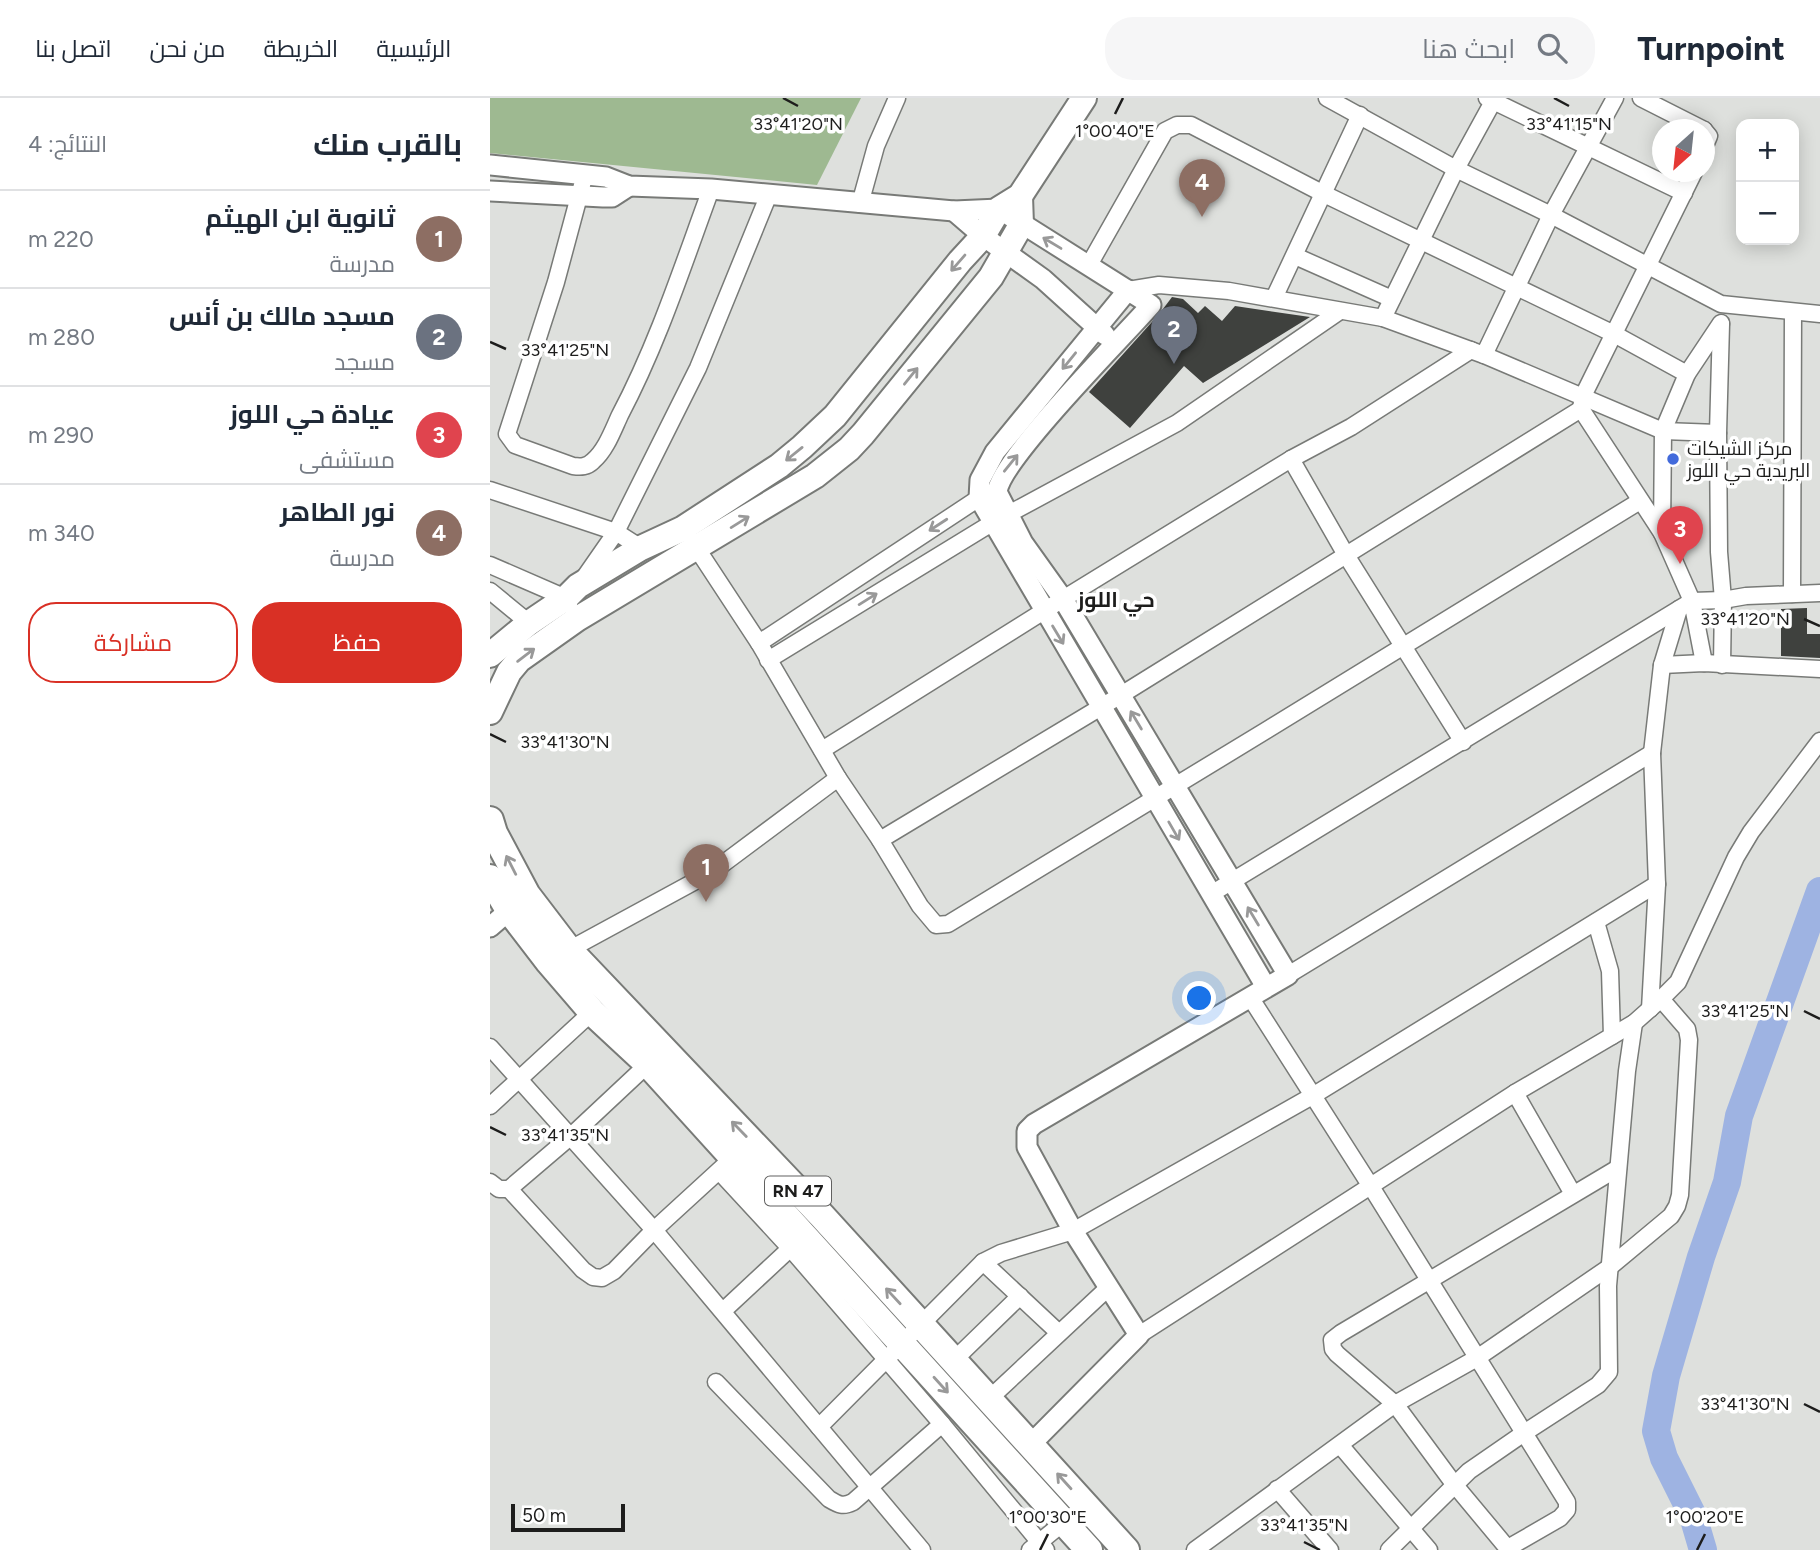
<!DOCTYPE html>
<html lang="ar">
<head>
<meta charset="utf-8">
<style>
  :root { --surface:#fff; --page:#f6f6f7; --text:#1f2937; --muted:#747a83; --line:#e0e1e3; --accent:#d93025 }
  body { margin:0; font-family:Figtree,Cairo,sans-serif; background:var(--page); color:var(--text); direction:rtl }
  .controls { position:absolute; right:21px; top:21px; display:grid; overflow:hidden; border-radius:14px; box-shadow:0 4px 18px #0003 }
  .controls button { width:63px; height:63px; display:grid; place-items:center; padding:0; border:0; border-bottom:2px solid var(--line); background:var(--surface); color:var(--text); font:35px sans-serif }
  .compass { position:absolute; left:1162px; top:21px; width:63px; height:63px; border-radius:50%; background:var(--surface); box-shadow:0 4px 18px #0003; rotate:207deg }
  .scale { position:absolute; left:21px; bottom:18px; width:114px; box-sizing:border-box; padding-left:7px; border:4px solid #1d1d1c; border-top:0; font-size:19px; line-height:24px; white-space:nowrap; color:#1d1d1c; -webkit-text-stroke:5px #fff; paint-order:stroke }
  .you { position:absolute; left:710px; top:901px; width:24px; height:24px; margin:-18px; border:5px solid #fff; border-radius:50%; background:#1a73e8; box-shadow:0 0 0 10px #1a73e833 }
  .badge { display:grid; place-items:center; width:46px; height:46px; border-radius:50%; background:var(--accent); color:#fff; font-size:23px; font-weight:700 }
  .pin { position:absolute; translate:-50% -58px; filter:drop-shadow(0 2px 4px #0008) }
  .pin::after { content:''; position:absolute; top:37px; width:24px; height:21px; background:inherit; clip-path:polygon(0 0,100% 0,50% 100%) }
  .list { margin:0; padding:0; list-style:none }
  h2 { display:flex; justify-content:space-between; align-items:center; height:91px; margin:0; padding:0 28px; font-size:30px }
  h2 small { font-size:23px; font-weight:400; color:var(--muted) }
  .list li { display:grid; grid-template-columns:46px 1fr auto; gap:21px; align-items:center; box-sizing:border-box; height:98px; padding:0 28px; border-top:2px solid var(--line) }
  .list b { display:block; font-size:26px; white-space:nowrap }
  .list p { margin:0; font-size:23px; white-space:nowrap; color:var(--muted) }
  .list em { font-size:23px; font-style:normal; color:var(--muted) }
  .actions { display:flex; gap:14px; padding:21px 28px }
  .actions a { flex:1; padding:16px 0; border:2px solid var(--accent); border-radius:28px; text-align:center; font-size:24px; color:var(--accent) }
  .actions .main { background:var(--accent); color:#fff }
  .icon { flex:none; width:38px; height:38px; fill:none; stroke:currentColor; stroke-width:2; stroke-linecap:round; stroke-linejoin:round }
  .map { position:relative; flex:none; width:1330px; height:1452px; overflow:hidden; direction:ltr }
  header { display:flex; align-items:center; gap:42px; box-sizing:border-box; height:98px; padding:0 35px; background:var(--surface); border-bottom:2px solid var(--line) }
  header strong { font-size:33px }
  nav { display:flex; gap:38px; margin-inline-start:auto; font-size:24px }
  .search { width:490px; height:63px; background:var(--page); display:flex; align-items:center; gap:18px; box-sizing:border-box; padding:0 24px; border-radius:28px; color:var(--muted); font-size:26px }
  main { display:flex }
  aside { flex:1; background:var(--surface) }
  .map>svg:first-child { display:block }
</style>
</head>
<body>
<header>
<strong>Turnpoint</strong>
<div class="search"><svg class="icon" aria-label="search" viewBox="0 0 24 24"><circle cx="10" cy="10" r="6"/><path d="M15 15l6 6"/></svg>ابحث هنا</div>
<nav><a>الرئيسية</a><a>الخريطة</a><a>من نحن</a><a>اتصل بنا</a></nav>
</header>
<main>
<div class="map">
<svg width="1330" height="1452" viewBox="0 0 1330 1452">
  <rect width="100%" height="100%" fill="#dee0dd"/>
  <polygon fill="#9eb991" points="0,0 371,0 327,87 0,55"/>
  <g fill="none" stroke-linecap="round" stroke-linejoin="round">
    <polyline stroke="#9eb3e2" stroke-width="28" points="1213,1452 1203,1418 1174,1360 1166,1333 1176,1278 1211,1159 1237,1084 1249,1018 1330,793"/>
  </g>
  <g fill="#3f413e">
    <polygon points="682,199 693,201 708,215 715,208 732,223 745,208 820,219 713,285 694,268 640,330 599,294 670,215"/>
    <polygon points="1317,510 1317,536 1330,536 1330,560 1291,558 1291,511"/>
  </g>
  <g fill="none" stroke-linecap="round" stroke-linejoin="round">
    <defs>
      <g id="minor">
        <polyline points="837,0 966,71 1061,117 1231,206 1330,216"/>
        <polyline points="997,0 1194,95"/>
        <polyline points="1151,0 1214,32"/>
        <polyline points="1214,32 1219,38 1214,50"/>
        <path d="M 95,76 L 66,184 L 17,336 L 25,347 L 83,368 C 91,369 97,369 103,363 C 116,352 123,332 130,317 C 168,245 193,167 221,91"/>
        <polyline points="370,106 386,48 407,0"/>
        <polyline points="805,158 902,201"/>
        <polyline points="599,167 675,33 687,27 701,27 834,96 1124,236 1197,276"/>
        <polyline points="638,192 669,187 739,193 893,220 994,257 1173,333 1228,335"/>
        <polyline points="784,200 870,17"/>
        <polyline points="893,220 966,71 1005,0"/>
        <polyline points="1231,226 1228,335 1229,454 1233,502 1232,567"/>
        <polyline points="994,257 1061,117 1125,0"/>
        <polyline points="801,361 856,457 973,644"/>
        <polyline points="0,392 126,434 151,450"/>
        <polyline points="1172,435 1091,311 1093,298 1204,74"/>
        <path d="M 202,443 L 269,545 L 348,680 L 390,742 L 430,808 L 446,827 L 458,826 C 689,685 920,546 1150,403"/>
        <polyline points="0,467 76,500 79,507"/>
        <polyline points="94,480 126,434 208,270 279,96"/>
        <polyline points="0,493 39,525"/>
        <polyline points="1302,496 1303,214"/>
        <polyline points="269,545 489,400 498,397"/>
        <polyline points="278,562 502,425 687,325 850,213"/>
        <polyline points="1214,565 1202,503 1172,435 1173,333 1197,276 1231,225"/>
        <polyline points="1172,567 1214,565 1330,571"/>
        <polyline points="332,652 573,501 801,361 861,329 981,252"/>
        <polyline points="390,742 631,597 1091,311"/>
        <polyline points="721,796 1202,503 1233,502 1256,498 1330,495"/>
        <polyline points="1106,824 1120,873 1122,938"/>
        <polyline points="73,855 222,774 348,680"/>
        <polyline points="798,877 1162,655"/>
        <polyline points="760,899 880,1087 1077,1404 1077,1412 1070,1420 1018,1450"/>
        <polyline points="1160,911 1167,786 1162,655 1172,567 1189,511"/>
        <polyline points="0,949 164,1132 432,1452"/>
        <polyline points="1025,995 1083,1096"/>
        <polyline points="0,1008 102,914"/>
        <polyline points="229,1073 301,1151 452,1326 556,1452"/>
        <polyline points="0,1084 9,1091 19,1091 80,1039 158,966"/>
        <polyline points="19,1091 93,1172 103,1179 112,1180 124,1173 164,1132 235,1067"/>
        <polyline points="493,1164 569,1235"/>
        <polyline points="233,1213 306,1145"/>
        <polyline points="649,1237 1025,995 1144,925 1171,901 1188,884 1246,759 1261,734 1330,643"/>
        <polyline points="463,1263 530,1198"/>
        <path d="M 226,1284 L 339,1401 C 349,1407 353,1409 363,1404 L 452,1326"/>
        <polyline points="499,1301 619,1189"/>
        <polyline points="329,1329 493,1164 511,1155 583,1133 824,997 1167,786"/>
        <polyline points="850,1347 939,1452"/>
        <polyline points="787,1391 840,1452"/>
        <polyline points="540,1452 574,1424"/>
        <polyline points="705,1452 905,1306 987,1260 1121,1168 1181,1118 1187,1108 1190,1097 1199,942 1197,931 1171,901"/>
        <polyline points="899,1452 979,1373 1034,1335 1108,1287 1119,1274 1118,1188 1137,973 1144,925"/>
        <polyline points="1019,1452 964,1386 905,1306 847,1256 843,1251 842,1242 851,1235 1128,1070"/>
      </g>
      <g id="tertiary">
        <path d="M 0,67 L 116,79 L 139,88 L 221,91 L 464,113 L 509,111 L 661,207 C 633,239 511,361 507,394 L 533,445 L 573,501 L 798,877 L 544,1026 L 537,1033 L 537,1049 L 583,1133 L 649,1237 L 541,1346"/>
        <polyline points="0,93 113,99 122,99 139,88"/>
        <polyline points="464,113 493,138 553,181 615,237"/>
        <polyline points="638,192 505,354 490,382 489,400 776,889"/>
        <polyline points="0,829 28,805"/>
      </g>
      <g id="primary">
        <polyline points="0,557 39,525 76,500 88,488 151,450 192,431 289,368 312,349 345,318 470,163 493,138 509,111 530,98 594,0"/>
        <polyline points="0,614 19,574 29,562 87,521 325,378 359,351 373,336 501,179 531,127 530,98"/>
      </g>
      <g id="trunk">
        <polyline points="0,722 4,735 37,797 79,852 332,1118 636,1452"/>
        <polyline points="0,780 19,812 59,864 102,914 158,966 599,1452"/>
      </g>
    </defs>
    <use href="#minor" stroke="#787a77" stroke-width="19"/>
    <use href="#tertiary" stroke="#787a77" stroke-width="23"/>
    <use href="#primary" stroke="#787a77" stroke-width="28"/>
    <use href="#trunk" stroke="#787a77" stroke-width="30"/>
    <use href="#minor" stroke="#fff" stroke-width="16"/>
    <use href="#tertiary" stroke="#fff" stroke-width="19"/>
    <use href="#primary" stroke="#fff" stroke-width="24"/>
    <use href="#trunk" stroke="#fff" stroke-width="26"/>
  </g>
  <defs><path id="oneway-shaft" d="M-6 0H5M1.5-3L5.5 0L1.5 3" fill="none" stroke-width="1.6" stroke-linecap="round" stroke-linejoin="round" transform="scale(1.75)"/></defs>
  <g stroke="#999">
    <use href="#oneway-shaft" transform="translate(562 145) rotate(-149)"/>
    <use href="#oneway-shaft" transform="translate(468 165) rotate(131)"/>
    <use href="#oneway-shaft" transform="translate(579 263) rotate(129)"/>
    <use href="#oneway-shaft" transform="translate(421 278) rotate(-51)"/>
    <use href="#oneway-shaft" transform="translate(304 356) rotate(141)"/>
    <use href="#oneway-shaft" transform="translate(521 365) rotate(-51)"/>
    <use href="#oneway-shaft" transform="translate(250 424) rotate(-32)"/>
    <use href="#oneway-shaft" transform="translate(448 427) rotate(147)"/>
    <use href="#oneway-shaft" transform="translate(378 501) rotate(-32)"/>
    <use href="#oneway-shaft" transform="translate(568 537) rotate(59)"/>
    <use href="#oneway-shaft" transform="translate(36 557) rotate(-37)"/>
    <use href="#oneway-shaft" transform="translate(646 622) rotate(-121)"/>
    <use href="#oneway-shaft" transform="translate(684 733) rotate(60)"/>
    <use href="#oneway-shaft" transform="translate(21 767) rotate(-117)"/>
    <use href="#oneway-shaft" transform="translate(763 818) rotate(-121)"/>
    <use href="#oneway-shaft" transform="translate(249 1031) rotate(-134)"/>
    <use href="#oneway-shaft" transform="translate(403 1198) rotate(-133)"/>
    <use href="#oneway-shaft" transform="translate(451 1287) rotate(48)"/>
    <use href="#oneway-shaft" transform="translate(574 1383) rotate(-132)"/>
  </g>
  <path fill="none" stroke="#1d1d1c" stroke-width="2.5" d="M 293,0 L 308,8M 1064,0 L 1079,8M 625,16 L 633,0M 0,244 L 16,251M 1314,521 L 1330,528M 0,636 L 16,644M 1314,913 L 1330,921M 0,1029 L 16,1037M 1314,1306 L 1330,1314M 814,1444 L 830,1452M 550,1452 L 558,1436M 1207,1452 L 1215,1436"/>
  <circle fill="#426adb" stroke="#fff" stroke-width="2.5" cx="1183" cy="361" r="7"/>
  <g text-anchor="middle" stroke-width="7" stroke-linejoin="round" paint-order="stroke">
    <rect fill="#fff" stroke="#616160" stroke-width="2" x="275" y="1078.5" width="66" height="29" rx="5"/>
    <g font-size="18" font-weight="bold" fill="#1d1d1c">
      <text x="308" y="1099">RN 47</text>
    </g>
    <g font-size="19" fill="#1d1d1c" stroke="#fff" text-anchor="start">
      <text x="1197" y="357">مركز الشيكات<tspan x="1197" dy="22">البريدية حي اللوز</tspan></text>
    </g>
    <g font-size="21" font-weight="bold" fill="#1d1d1c" stroke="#fff">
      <text x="626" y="509">حي اللوز</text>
    </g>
  </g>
  <g font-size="18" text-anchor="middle" fill="#1d1d1c" stroke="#fff" stroke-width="7" stroke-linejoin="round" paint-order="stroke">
    <text x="308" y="32">33°41'20"N</text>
    <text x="1079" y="32">33°41'15"N</text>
    <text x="625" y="39">1°00'40"E</text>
    <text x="75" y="258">33°41'25"N</text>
    <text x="1255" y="527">33°41'20"N</text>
    <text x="75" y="650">33°41'30"N</text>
    <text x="1255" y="919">33°41'25"N</text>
    <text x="75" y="1043">33°41'35"N</text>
    <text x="1255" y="1312">33°41'30"N</text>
    <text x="558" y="1425">1°00'30"E</text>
    <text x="1215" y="1425">1°00'20"E</text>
    <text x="814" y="1433">33°41'35"N</text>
  </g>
</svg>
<div class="controls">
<button>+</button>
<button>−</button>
</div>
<svg class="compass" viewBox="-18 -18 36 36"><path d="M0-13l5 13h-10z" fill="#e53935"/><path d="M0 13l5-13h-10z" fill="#747a83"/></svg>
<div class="scale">50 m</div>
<div class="you"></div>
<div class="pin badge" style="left:216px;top:804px;background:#8d6e63">1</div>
<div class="pin badge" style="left:684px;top:266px;background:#6b7280">2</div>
<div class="pin badge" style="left:1190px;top:466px;background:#e0444e">3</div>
<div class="pin badge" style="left:712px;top:119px;background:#8d6e63">4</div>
</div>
<aside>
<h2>بالقرب منك<small>النتائج: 4</small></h2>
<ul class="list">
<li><span class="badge" style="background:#8d6e63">1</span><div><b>ثانوية ابن الهيثم</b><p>مدرسة</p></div><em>220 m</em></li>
<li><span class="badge" style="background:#6b7280">2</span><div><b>مسجد مالك بن أنس</b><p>مسجد</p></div><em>280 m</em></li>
<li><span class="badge" style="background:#e0444e">3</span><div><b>عيادة حي اللوز</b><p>مستشفى</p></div><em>290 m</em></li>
<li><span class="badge" style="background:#8d6e63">4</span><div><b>نور الطاهر</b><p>مدرسة</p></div><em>340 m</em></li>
</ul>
<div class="actions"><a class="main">حفظ</a><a>مشاركة</a></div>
</aside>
</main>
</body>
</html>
